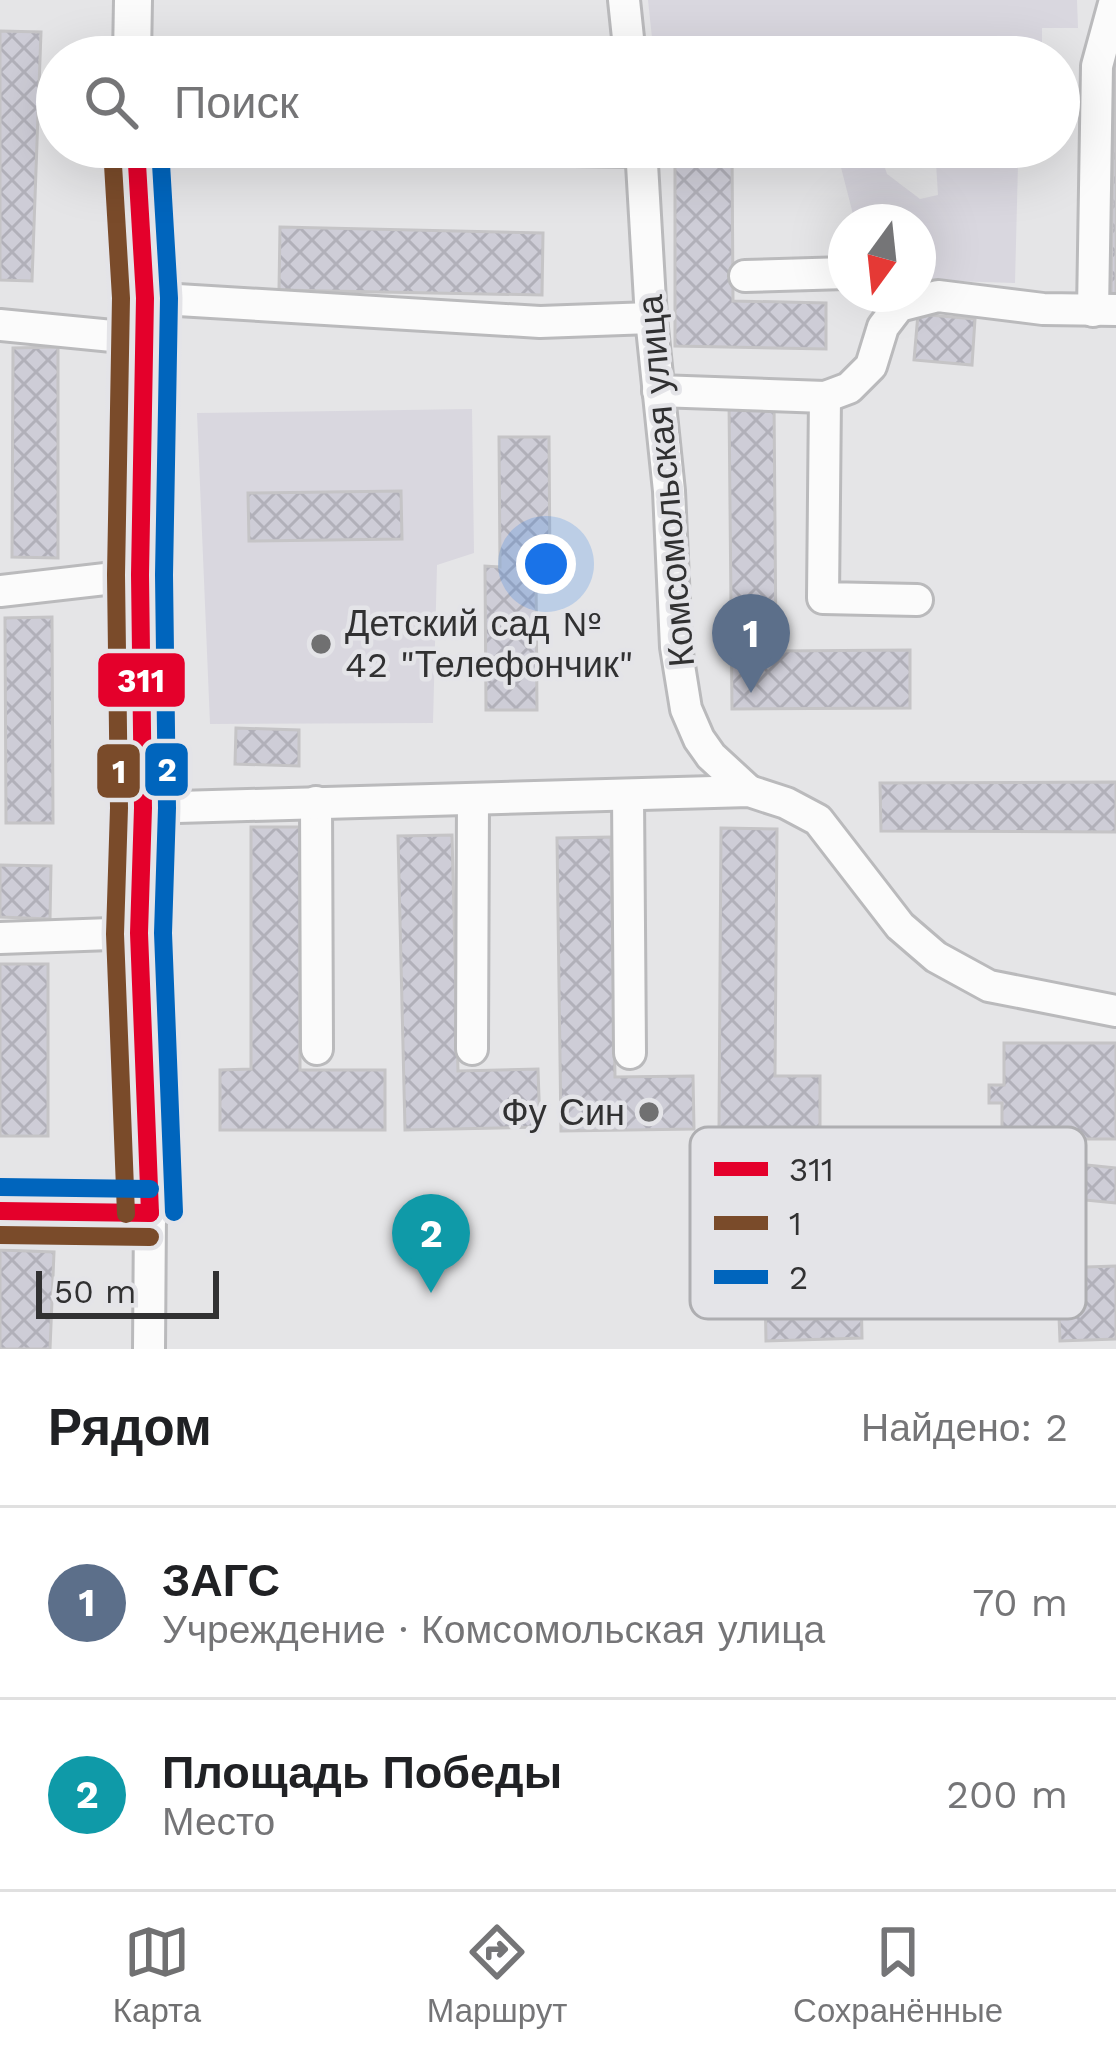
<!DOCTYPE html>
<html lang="ru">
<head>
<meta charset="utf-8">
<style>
  :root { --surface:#fff; --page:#f2f2f2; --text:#202124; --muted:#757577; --line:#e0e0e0; --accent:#707071 }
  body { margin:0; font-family:"Work Sans",sans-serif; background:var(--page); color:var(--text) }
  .compass { position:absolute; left:828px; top:204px; width:108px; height:108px; border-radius:50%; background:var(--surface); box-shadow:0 12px 48px #0002; rotate:195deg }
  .scale { position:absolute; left:36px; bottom:30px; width:183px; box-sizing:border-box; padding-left:12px; border:6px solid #313132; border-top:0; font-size:33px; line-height:42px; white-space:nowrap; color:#313132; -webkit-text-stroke:9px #e4e4e8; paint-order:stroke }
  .you { position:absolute; left:546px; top:564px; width:42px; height:42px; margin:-30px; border:9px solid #fff; border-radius:50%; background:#1a73e8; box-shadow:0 0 0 18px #1a73e833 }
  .badge { display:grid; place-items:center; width:78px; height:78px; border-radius:50%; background:var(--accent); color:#fff; font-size:39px; font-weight:700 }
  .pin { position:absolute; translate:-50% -99px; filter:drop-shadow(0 3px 6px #0008) }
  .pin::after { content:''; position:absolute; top:63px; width:42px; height:36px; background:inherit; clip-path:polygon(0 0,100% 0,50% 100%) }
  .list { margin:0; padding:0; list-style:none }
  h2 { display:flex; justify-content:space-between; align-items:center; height:156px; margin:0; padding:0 48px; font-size:51px }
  h2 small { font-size:39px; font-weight:400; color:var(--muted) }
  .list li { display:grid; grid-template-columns:78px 1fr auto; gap:36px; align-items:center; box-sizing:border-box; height:192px; padding:0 48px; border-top:3px solid var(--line) }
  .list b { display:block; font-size:45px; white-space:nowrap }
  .list p { margin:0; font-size:39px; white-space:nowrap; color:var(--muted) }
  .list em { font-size:39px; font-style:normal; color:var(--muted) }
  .icon { flex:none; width:66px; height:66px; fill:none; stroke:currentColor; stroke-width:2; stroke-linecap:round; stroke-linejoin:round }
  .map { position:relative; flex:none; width:1116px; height:1349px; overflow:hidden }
  .search { position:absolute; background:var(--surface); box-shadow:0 12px 48px #0002; left:36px; right:36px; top:36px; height:132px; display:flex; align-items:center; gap:30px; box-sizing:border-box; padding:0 42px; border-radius:66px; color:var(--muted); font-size:45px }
  .sheet { height:540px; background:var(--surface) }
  nav { display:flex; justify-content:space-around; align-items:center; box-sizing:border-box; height:168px; border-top:3px solid var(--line); background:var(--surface); font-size:33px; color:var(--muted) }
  nav a { display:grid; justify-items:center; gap:6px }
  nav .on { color:var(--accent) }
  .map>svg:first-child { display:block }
</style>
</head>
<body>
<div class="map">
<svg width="1116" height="1349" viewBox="0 0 1116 1349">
  <defs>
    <pattern id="building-cross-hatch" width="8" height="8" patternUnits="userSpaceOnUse" patternTransform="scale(3)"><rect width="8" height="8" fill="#cecdd7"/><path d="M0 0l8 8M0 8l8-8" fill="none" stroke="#b1b0b9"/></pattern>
  </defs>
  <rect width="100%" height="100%" fill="#e5e5e7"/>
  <g fill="#d9d7df">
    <polygon points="648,0 1077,0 1078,28 1042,28 1042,57 654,57"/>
    <polygon points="878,147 887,174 920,199 938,195 935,147 1003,147 1004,162 1018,163 1015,283 918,280 918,222 855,222 836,148"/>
    <polygon points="472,409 474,553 437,565 433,723 210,724 197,413"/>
  </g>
  <g fill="url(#building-cross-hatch)" stroke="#c5c4c6" stroke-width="3">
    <polygon points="0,31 41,32 32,281 0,280"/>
    <polygon points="288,43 548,54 548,57 288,57"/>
    <polygon points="1114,59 1116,59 1116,298 1111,298"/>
    <polygon points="675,147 732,147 733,301 826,303 826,349 675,346"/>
    <polygon points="280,227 543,233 542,295 279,290"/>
    <polygon points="918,314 975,319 972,365 914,360"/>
    <polygon points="58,347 58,558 12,557 13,348"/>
    <polygon points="774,400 776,651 910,650 910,708 732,709 729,401"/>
    <polygon points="499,437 549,437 550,573 536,572 537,710 486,710 485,566 500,567"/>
    <polygon points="401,491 402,539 249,541 248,493"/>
    <polygon points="52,617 53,823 6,823 5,618"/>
    <polygon points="236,728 299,730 299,766 235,764"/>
    <polygon points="1116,782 1116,832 881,831 880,783"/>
    <polygon points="251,827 300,827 300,1070 385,1070 385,1130 220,1130 220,1070 251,1069"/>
    <polygon points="721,828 777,829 775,1076 820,1076 820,1130 719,1129"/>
    <polygon points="452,835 458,1071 538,1069 540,1127 405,1130 398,836"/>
    <polygon points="611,837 615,1077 693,1076 694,1129 561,1131 557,838"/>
    <polygon points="0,865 51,866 50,919 0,917"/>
    <rect x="0" y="964" width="48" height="172"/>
    <polygon points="1004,1043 1116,1043 1116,1139 1002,1139 1002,1103 989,1103 989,1085 1004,1085"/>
    <polygon points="1077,1164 1116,1168 1116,1203 1074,1199"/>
    <polygon points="0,1250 54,1252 50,1349 0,1349"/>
    <polygon points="1116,1266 1116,1339 1060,1341 1057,1268"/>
    <polygon points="861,1287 862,1338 766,1341 765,1289"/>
  </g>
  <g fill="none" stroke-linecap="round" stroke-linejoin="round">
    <defs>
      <g id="minor">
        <polyline points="624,0 630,57"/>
        <polyline points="370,147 641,151"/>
        <polyline points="641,147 651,318 669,491 676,647 686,709 699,739 711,756 749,791"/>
        <polyline points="745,276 846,273"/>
        <polyline points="145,298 540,322 651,318"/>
        <polyline points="1093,311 1097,66 1115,0"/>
        <polyline points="0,325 143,339"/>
        <polyline points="658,391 825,397 849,388 871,366 883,327 899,306 938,296 1043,309 1116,310"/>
        <polyline points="825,397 823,598 917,600"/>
        <polyline points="0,591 140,575"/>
        <polyline points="628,796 630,1053"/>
        <polyline points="316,802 317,1049"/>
        <polyline points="143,808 749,791 786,803 818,820 900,926 936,957 989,986 1116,1011"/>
        <polyline points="0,938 139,933"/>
        <polyline points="472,1049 473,800"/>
        <polyline points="149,1349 150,1213"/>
      </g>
      <g id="major">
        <polyline points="132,57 133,0"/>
        <polyline points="0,1211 150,1213 139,933 143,808 140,575 145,298 136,147"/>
      </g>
    </defs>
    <use href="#minor" stroke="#bababc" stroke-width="36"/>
    <use href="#major" stroke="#bababc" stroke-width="42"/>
    <use href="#minor" stroke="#fbfbfb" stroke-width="30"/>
    <use href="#major" stroke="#fbfbfb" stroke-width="36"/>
    <defs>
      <g id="bus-1">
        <polyline points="136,147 145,298 140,575 143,808 139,933 150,1213"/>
        <polyline points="0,1211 150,1213"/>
      </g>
      <g id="bus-2">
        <polyline points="112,148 121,298 116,575 119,808 115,934 126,1214"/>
        <polyline points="0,1235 150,1237"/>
      </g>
      <g id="bus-3">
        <polyline points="160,147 169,298 164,575 167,808 163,933 174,1212"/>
        <polyline points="0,1187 150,1189"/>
      </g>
    </defs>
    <use href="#bus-1" stroke="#e4e4e8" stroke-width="27"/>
    <use href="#bus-2" stroke="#e4e4e8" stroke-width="27"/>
    <use href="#bus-3" stroke="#e4e4e8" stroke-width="27"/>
    <use href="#bus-1" stroke="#e4002b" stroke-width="18"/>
    <use href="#bus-2" stroke="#7a4b2a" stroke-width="18"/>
    <use href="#bus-3" stroke="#0065bd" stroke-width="18"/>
  </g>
  <g fill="#707071" stroke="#e4e4e8" stroke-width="4.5">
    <circle cx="321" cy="644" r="12"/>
    <circle cx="649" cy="1112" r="12"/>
  </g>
  <g text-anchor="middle" stroke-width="9" stroke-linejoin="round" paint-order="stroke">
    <g font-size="36" fill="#313132" stroke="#e4e4e8">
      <text transform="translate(665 481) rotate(-95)" y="13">Комсомольская улица</text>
    </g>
    <g font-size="36" fill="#313132" stroke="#e4e4e8" text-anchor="start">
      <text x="345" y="636">Детский сад №<tspan x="345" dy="41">42 "Телефончик"</tspan></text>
      <text x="625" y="1125" text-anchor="end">Фу Син</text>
    </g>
  </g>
  <rect x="690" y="1127" width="396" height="192" rx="18" fill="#e4e4e8" stroke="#aeaeb1" stroke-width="3"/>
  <rect x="714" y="1162" width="54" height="14" fill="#e4002b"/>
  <rect x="714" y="1216" width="54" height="14" fill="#7a4b2a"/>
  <rect x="714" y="1270" width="54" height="14" fill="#0065bd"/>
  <g font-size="33" fill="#313132">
    <text x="789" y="1181">311</text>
    <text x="789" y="1235">1</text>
    <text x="789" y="1289">2</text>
  </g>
  <g stroke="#e4e4e8" stroke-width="4.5">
    <rect x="96" y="651" width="91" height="58" rx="12" fill="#e4002b"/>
    <rect x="143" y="741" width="47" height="57" rx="12" fill="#0065bd"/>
    <rect x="95" y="742" width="47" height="58" rx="12" fill="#7a4b2a"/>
  </g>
  <g font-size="33" text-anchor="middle" font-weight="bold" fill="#fff">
    <text x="141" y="692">311</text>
    <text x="167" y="781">2</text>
    <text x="119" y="783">1</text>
  </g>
</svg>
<svg class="compass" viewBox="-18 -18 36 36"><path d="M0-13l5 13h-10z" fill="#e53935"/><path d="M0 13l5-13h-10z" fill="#757577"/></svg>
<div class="scale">50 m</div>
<div class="you"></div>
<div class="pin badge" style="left:751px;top:693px;background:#5c6f8a">1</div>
<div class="pin badge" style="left:431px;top:1293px;background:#0f9aa8">2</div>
<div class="search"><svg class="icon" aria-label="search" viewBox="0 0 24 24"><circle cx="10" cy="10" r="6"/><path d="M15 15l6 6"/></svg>Поиск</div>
</div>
<section class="sheet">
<h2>Рядом<small>Найдено: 2</small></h2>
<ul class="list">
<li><span class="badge" style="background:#5c6f8a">1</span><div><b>ЗАГС</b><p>Учреждение · Комсомольская улица</p></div><em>70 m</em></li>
<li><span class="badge" style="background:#0f9aa8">2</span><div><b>Площадь Победы</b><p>Место</p></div><em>200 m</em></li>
</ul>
</section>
<nav>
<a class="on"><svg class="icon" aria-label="map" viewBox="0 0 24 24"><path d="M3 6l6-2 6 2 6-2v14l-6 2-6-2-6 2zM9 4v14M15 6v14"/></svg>Карта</a>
<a><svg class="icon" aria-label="directions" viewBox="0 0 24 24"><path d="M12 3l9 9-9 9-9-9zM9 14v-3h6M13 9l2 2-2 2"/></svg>Маршрут</a>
<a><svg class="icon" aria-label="saved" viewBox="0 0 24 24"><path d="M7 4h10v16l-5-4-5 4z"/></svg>Сохранённые</a>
</nav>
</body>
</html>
